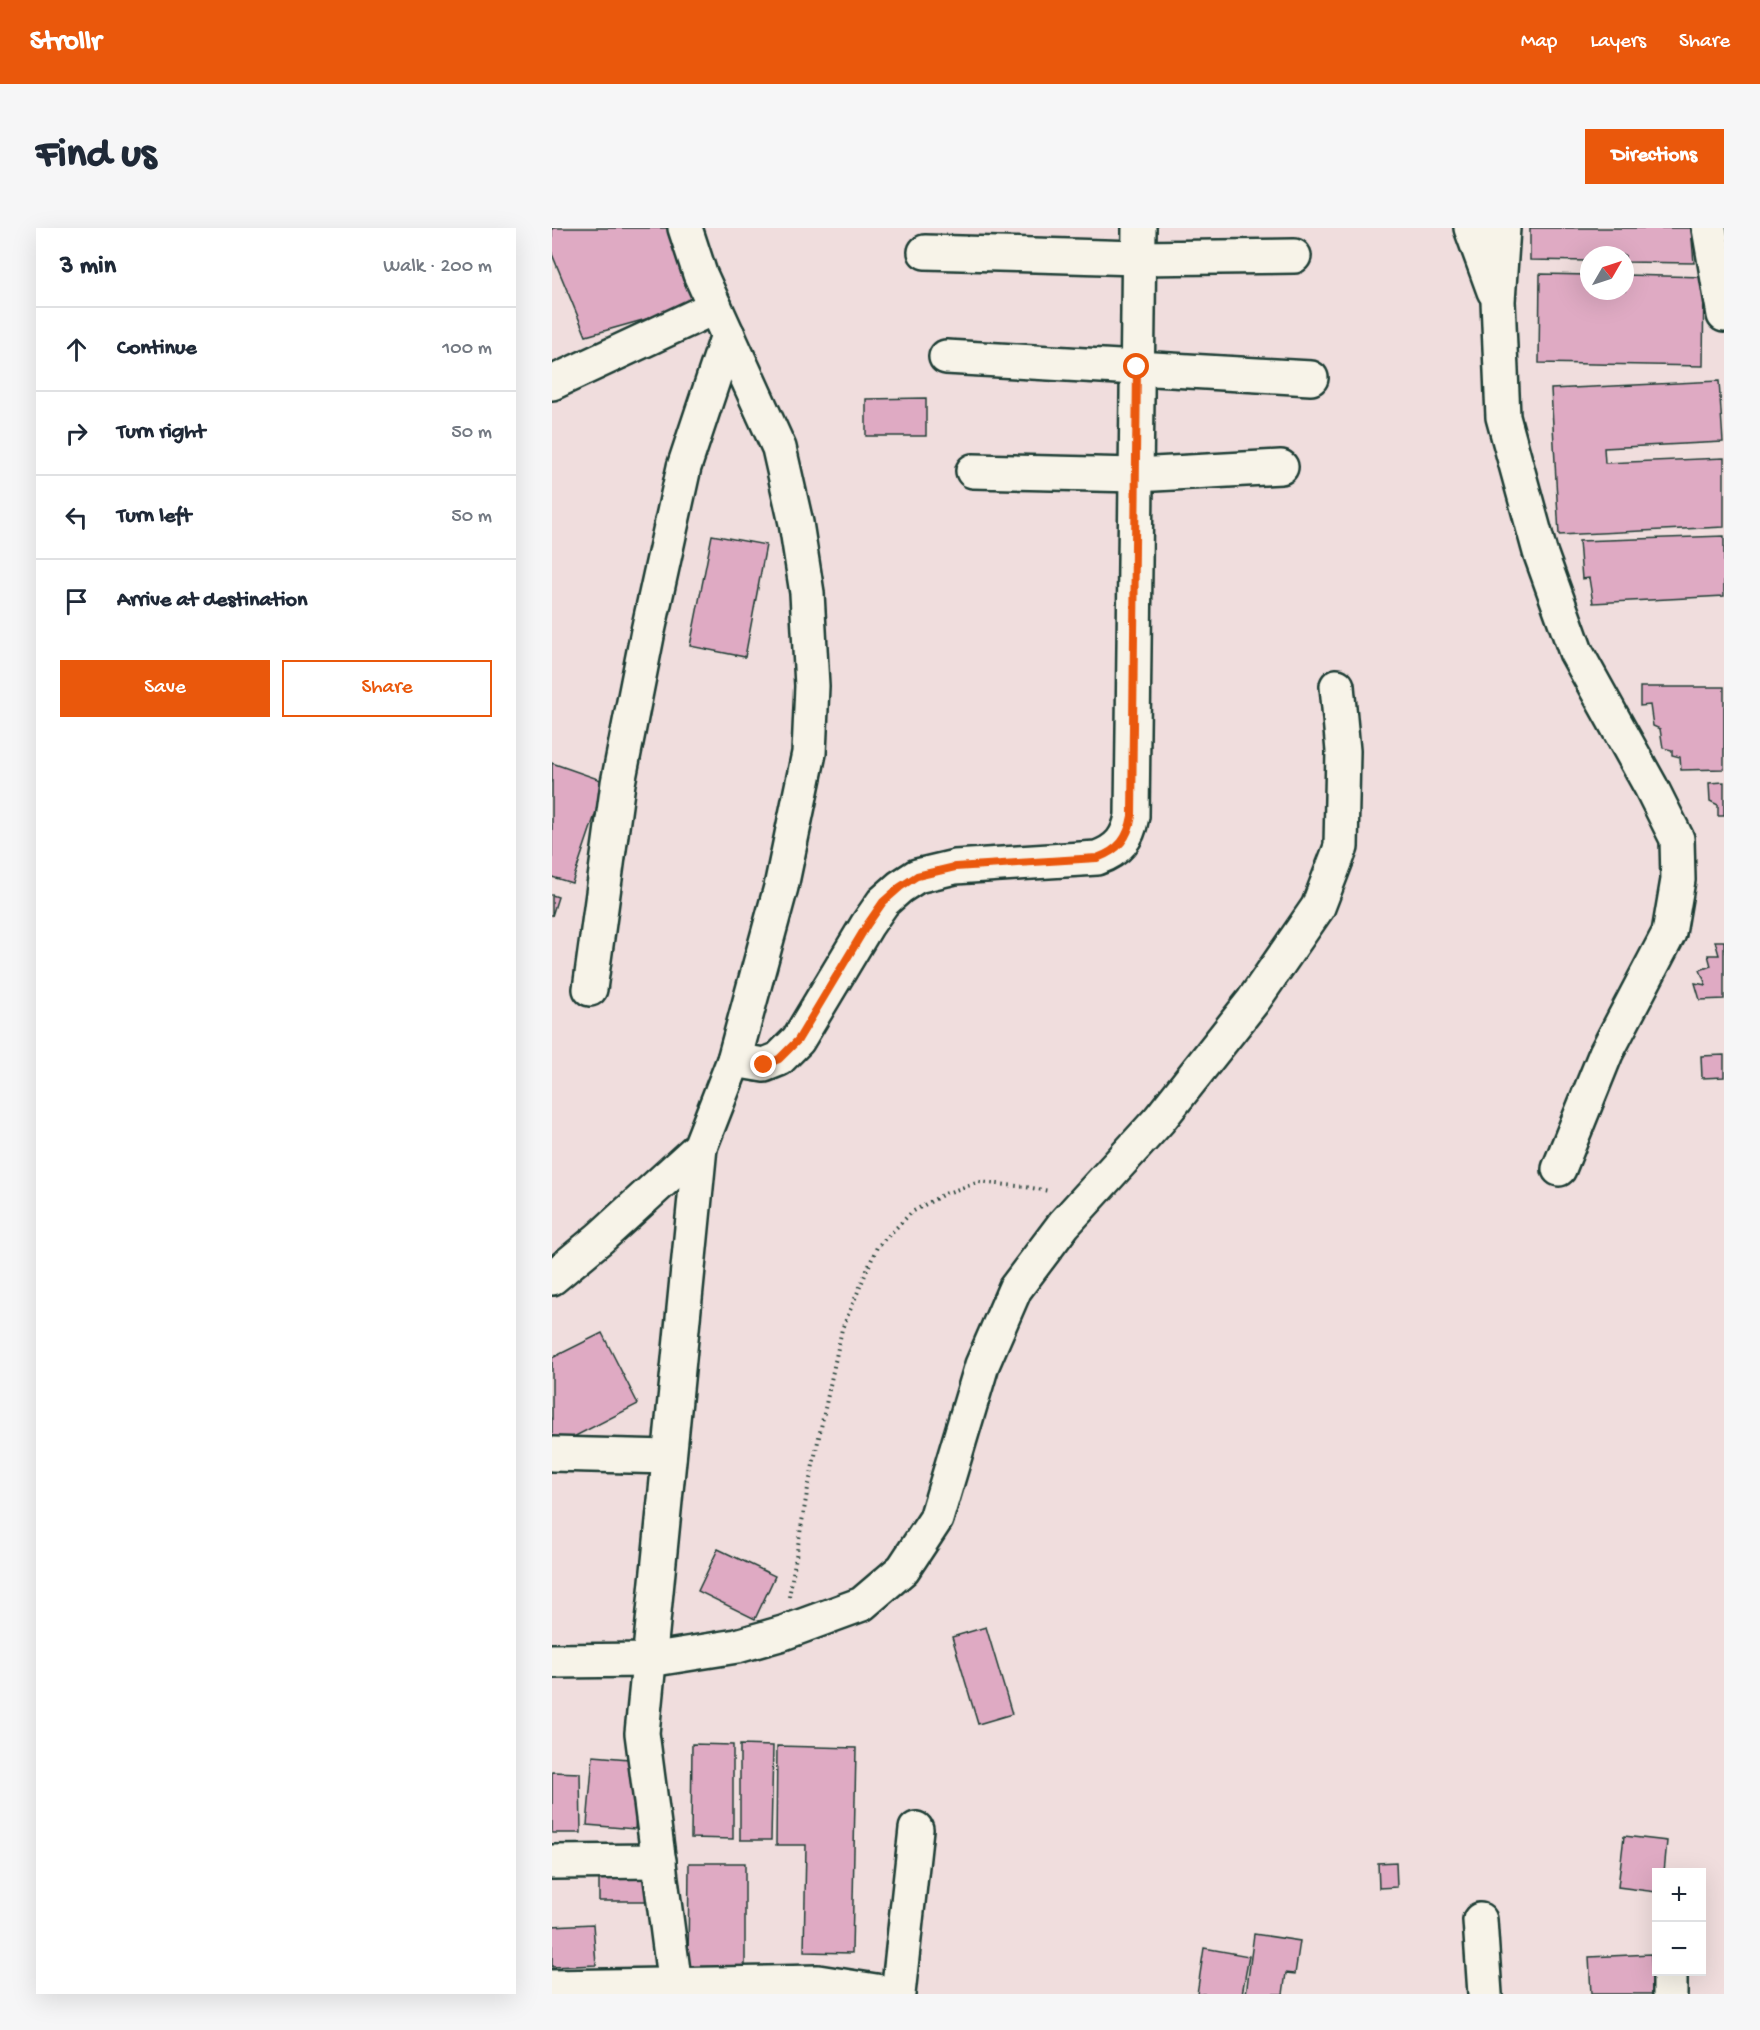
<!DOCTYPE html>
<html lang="en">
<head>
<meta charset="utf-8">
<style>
  :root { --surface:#fff; --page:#f6f6f7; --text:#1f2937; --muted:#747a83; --line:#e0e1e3; --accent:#ea580c }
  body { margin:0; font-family:"Gochi Hand",sans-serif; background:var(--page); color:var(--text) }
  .controls { position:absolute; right:18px; bottom:18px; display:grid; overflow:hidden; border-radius:0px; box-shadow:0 6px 24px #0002 }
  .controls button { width:54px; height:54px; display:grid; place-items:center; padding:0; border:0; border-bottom:2px solid var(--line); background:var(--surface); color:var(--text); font:30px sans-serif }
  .compass { position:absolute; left:1028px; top:18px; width:54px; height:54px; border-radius:50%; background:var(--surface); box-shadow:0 6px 24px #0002; rotate:51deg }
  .stop { position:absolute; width:18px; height:18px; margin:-14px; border:4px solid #ea580c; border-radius:50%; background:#fff }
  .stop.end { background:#ea580c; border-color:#fff; box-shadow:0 2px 6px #0008 }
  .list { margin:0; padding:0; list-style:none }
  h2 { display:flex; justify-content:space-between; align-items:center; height:78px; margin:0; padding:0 24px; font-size:26px }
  h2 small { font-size:20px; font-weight:400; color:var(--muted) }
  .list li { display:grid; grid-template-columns:39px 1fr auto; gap:18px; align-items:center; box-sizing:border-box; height:84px; padding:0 24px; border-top:2px solid var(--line) }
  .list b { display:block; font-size:22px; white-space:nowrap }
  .list em { font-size:20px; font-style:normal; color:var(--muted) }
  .actions { display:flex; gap:12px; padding:18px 24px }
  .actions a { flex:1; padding:14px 0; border:2px solid var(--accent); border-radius:0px; text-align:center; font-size:21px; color:var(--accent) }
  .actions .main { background:var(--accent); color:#fff }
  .icon { flex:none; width:33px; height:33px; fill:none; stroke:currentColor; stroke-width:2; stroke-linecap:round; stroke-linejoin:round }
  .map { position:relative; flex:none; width:1172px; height:1766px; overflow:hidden; border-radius:0px }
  header { display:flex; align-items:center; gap:36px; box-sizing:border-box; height:84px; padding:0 30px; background:var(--accent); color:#fff }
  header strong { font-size:28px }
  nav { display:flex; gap:33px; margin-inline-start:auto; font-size:21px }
  .intro { display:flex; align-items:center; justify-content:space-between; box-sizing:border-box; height:144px; padding:0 36px }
  h1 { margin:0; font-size:42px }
  .button { padding:15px 27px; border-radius:0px; background:var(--accent); color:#fff; font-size:21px; font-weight:700 }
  main { display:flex; gap:36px; padding:0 36px }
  aside { flex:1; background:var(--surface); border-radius:0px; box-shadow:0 6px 24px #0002 }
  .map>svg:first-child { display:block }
</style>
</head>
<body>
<header>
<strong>Strollr</strong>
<nav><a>Map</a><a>Layers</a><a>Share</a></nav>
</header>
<div class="intro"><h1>Find us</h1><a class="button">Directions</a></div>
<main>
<aside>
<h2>3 min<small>Walk · 200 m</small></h2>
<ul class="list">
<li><svg class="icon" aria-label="ahead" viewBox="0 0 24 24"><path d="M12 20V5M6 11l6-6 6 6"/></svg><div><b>Continue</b></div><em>100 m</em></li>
<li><svg class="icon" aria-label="right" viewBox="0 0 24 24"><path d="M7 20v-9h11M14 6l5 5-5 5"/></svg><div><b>Turn right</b></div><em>50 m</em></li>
<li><svg class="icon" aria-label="left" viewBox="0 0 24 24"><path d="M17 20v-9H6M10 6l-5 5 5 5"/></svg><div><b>Turn left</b></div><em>50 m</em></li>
<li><svg class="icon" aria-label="arrive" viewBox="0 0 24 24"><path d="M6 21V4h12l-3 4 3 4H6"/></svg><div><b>Arrive at destination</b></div></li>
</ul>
<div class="actions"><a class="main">Save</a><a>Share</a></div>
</aside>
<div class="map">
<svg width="1172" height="1766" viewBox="0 0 1172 1766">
  <rect width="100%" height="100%" fill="#f0dddd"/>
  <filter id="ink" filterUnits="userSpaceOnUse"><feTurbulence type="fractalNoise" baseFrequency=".0167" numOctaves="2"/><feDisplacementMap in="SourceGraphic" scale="12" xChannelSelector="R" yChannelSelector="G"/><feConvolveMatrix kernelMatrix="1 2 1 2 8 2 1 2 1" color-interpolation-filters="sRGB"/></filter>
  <g filter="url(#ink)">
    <g fill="#dfaac3" stroke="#1f3d34" stroke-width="1.5">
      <polygon points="0,0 125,0 151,75 34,108 0,26"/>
      <polygon points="978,0 1139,0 1142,35 1073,34 1073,27 1037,27 1037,33 978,32"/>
      <polygon points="988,46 1037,47 1037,63 1073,63 1073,47 1152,49 1151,138 987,135"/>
      <polygon points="1167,153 1171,214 1052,220 1053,235 1172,230 1172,299 1007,307 999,161"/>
      <polygon points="374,170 374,208 314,208 314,171"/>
      <polygon points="160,307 214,317 193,429 138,418"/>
      <polygon points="1172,308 1172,368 1041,375 1037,350 1030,351 1027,313"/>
      <polygon points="1088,459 1172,459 1172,541 1129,542 1128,529 1120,527 1120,522 1111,520 1108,501 1101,498 1098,477 1088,478"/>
      <polygon points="0,535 63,557 48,572 20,655 0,649"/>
      <polygon points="1172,554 1172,588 1166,588 1166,577 1158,573 1157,555"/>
      <polygon points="0,667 6,669 0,688"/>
      <polygon points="1163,713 1172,713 1172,771 1148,772 1143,755 1154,757 1148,742 1159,738 1156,727 1167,727"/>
      <polygon points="1172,827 1172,849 1150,850 1149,828"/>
      <polygon points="50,1105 86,1176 0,1220 0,1130"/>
      <polygon points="166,1321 223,1348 203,1391 146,1363"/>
      <polygon points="434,1399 460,1486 426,1496 400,1409"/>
      <polygon points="140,1516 181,1517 181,1611 139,1610"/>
      <polygon points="188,1517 221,1518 219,1612 188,1612"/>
      <polygon points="225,1518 304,1520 300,1725 252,1724 254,1617 224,1617"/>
      <polygon points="41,1528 89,1532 83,1601 35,1597"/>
      <polygon points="0,1544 28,1545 29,1605 0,1605"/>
      <polygon points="1072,1608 1115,1613 1112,1644 1104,1644 1104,1664 1066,1659"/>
      <polygon points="844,1634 845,1659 827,1660 826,1635"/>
      <polygon points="137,1635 193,1635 193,1740 136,1740"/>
      <polygon points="47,1640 95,1640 96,1673 47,1673"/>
      <polygon points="41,1696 44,1737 0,1739 0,1698"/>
      <polygon points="702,1706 748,1713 743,1746 734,1745 731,1766 694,1766"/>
      <polygon points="652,1720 697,1728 690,1766 645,1766"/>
      <polygon points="1099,1726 1101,1766 1039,1766 1037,1729"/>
    </g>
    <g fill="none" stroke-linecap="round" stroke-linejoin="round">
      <defs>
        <g id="minor">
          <polyline points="919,0 942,63"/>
          <polyline points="951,0 946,73 951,189 988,324 1024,424 1099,559 1125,611 1126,652 1117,705 1054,825 1007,941"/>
          <polyline points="1157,0 1172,87"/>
          <polyline points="373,24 586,30 742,28"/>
          <polyline points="394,129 759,150"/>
          <polyline points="0,155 163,79"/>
          <polyline points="421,243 584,247 729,239"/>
          <polyline points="38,761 66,555 96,403 132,239 176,107"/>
          <path d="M 182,832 L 212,837 L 227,831 L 246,812 L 315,697 L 331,674 L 348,659 L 365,648 L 403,639 L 545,630 C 567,622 576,610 580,588 L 587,0"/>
          <polyline points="0,1050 48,1010 148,919 182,832 229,659 257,525 260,458 255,365 244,295 227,220 148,46 133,0"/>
          <polyline points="0,1226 117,1229"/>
          <polyline points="0,1433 97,1432 185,1418 231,1405 310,1376 351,1341 384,1291 430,1137 463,1061 512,996 607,892 701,773 766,679 789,619 791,523 785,458"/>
          <polyline points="0,1634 107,1633"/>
          <polyline points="928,1692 933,1766"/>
          <polyline points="0,1759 266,1754 343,1766"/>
          <polyline points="124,1766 90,1505 148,919"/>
          <polyline points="346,1766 364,1601"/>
          <polyline points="1118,1766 1118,1744"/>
        </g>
      </defs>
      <use href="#minor" stroke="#1f3d34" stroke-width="38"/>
      <polyline stroke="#1f3d34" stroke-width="4" stroke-dasharray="1.5 4.5" stroke-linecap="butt" points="237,1369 255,1265 290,1101 325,1019 360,984 392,966 427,954 474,959 497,963"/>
      <use href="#minor" stroke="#f7f3e8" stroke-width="33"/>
    </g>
  </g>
  <g fill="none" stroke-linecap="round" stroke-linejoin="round" filter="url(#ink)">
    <path stroke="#ea580c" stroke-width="8" d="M 212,837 L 227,831 L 246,812 L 315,697 L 331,674 L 348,659 L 365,648 L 403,639 L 545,630 C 567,622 576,610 580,588 L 585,139"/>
  </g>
</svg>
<div class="controls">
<button>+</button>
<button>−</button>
</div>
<svg class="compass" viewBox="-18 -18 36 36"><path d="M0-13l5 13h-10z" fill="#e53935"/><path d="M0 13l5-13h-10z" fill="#747a83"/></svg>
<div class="stop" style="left:585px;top:139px"></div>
<div class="stop end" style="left:212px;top:837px"></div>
</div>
</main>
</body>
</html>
